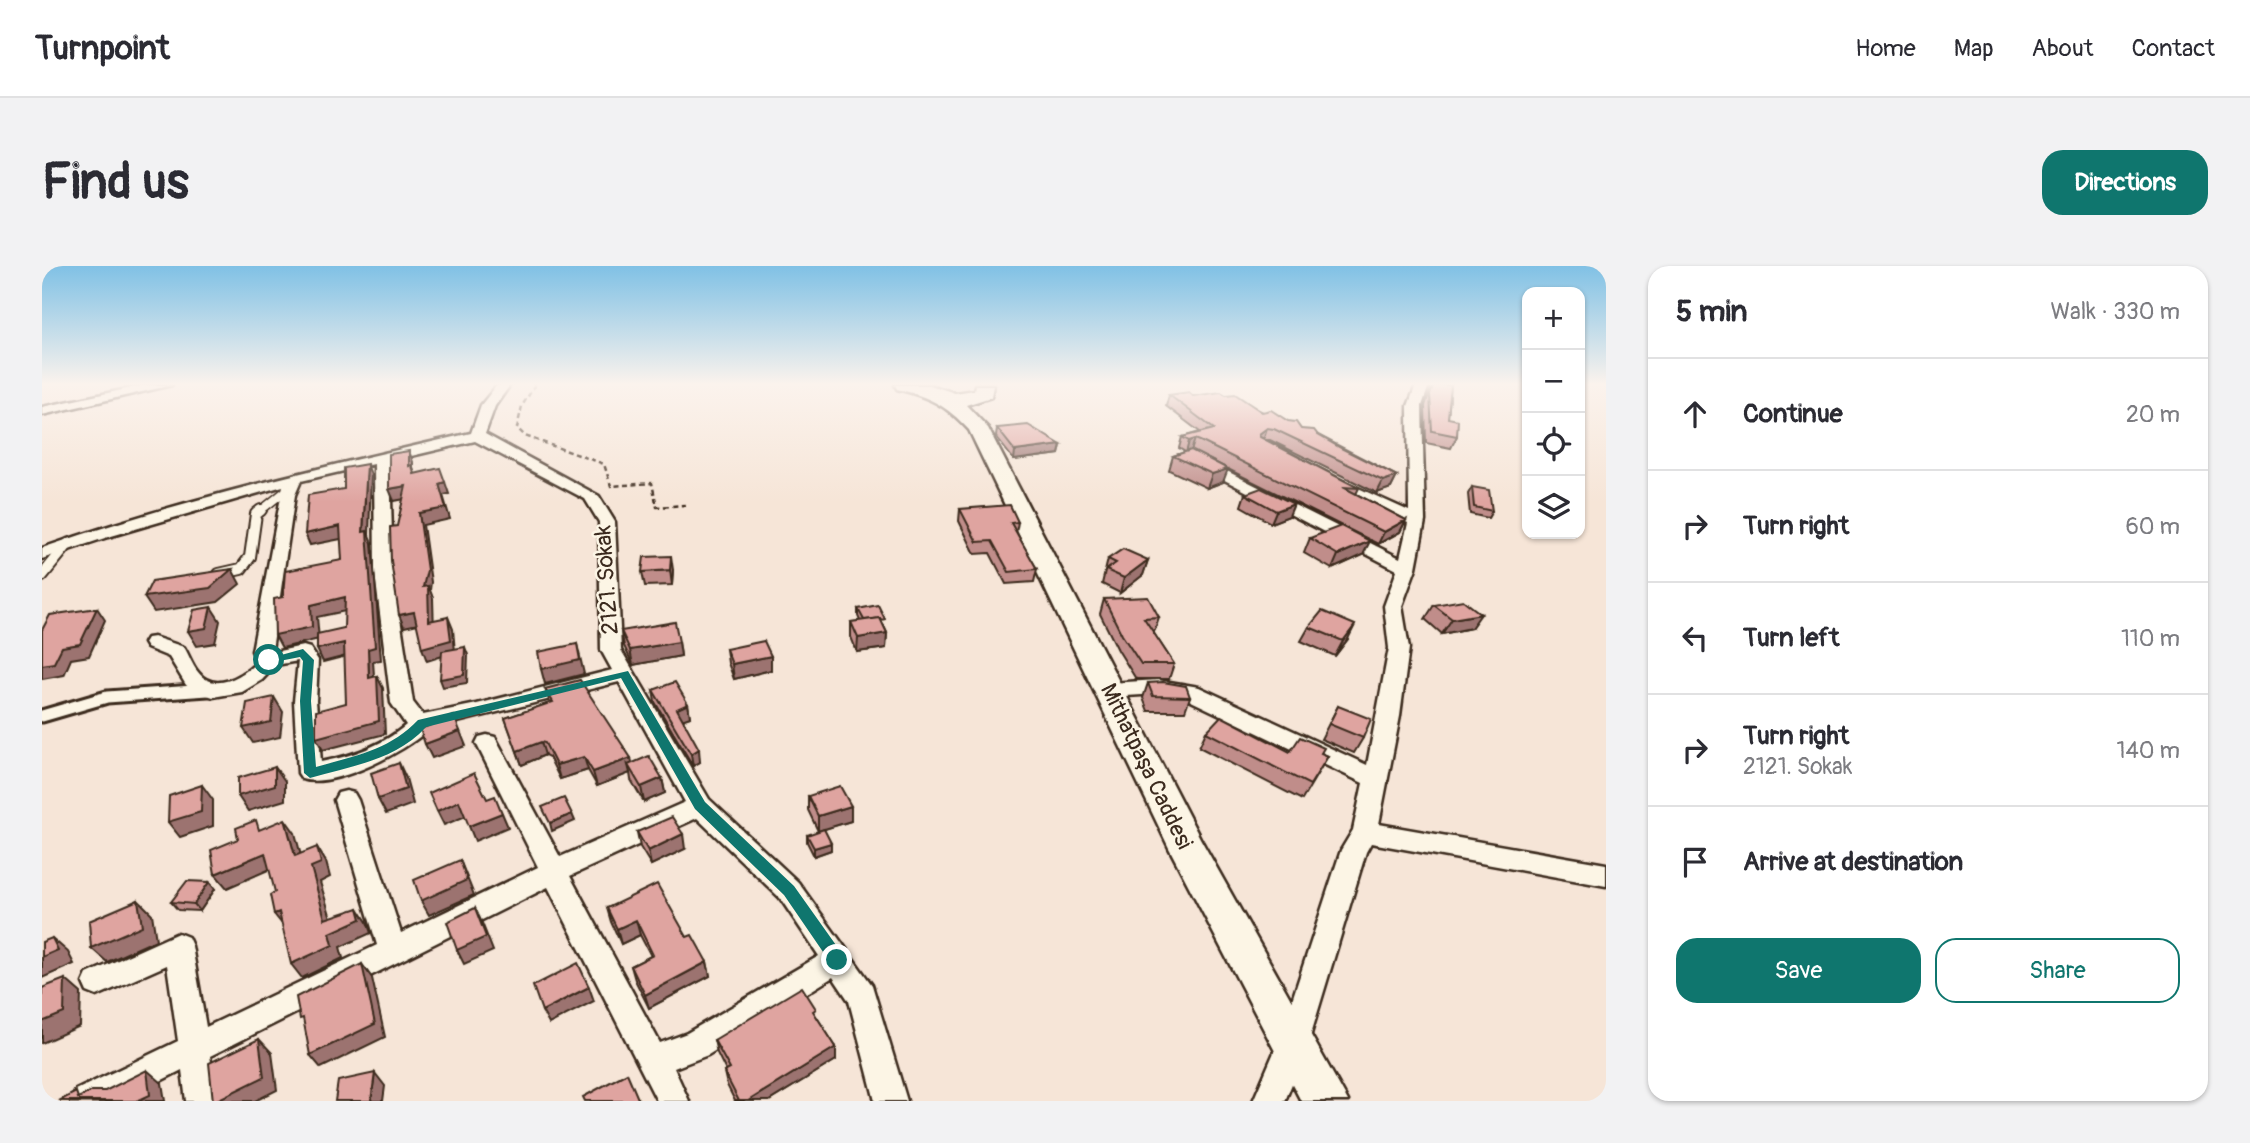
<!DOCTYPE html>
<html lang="en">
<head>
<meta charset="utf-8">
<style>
  :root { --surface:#fff; --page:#f2f2f3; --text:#2b2b33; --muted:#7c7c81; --line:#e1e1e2; --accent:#0f766e }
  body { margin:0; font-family:Pangolin,sans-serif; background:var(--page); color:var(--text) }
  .controls { position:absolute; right:21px; top:21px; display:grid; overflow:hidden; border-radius:14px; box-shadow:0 2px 5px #0004 }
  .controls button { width:63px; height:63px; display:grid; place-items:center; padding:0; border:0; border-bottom:2px solid var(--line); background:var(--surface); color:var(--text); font:35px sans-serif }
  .stop { position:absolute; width:21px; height:21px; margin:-16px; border:5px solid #0f766e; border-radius:50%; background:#fff }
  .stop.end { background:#0f766e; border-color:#fff; box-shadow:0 2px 7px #0008 }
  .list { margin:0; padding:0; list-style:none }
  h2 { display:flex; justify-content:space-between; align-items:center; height:91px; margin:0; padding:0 28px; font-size:30px }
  h2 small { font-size:23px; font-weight:400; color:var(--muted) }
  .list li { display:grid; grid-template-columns:46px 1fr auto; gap:21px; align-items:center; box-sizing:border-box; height:112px; padding:0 28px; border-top:2px solid var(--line) }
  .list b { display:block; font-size:26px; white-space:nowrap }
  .list p { margin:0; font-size:23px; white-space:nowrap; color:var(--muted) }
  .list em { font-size:23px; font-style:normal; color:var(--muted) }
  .actions { display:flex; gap:14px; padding:21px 28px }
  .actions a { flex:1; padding:16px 0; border:2px solid var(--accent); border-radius:21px; text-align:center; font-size:24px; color:var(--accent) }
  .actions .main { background:var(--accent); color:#fff }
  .icon { flex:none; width:38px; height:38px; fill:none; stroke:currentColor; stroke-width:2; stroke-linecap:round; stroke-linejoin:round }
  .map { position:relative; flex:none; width:1564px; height:835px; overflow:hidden; border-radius:21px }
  header { display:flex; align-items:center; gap:42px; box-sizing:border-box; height:98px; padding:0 35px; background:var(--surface); border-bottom:2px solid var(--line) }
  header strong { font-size:33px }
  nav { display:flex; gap:38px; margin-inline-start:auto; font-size:24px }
  .intro { display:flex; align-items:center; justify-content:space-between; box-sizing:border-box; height:168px; padding:0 42px }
  h1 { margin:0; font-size:49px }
  .button { padding:18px 32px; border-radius:21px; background:var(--accent); color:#fff; font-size:24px; font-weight:700 }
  main { display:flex; gap:42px; padding:0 42px }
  aside { flex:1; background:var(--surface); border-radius:21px; box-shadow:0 2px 5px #0004 }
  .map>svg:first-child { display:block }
</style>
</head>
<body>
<header>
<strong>Turnpoint</strong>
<nav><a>Home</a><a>Map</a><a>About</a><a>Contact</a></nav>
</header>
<div class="intro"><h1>Find us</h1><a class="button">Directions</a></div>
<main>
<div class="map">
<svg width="1564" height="835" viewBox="0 0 1564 835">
  <rect width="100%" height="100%" fill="#f6e5d7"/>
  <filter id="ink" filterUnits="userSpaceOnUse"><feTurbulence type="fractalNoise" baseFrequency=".0143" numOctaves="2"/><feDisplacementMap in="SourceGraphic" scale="14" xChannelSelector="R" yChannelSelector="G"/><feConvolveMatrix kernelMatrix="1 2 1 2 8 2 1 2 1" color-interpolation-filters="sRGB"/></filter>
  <g filter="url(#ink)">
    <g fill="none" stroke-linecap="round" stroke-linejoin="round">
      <defs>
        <polyline id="lane-far2" points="217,246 252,218"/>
        <g id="lane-far1">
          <polyline points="177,308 199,303 208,291 214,248 219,244"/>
          <polyline points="0,310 26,278"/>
        </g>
        <polyline id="lane" points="0,450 65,431 166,424"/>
        <g id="street">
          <polygon points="103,119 130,119 0,149 0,141"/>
          <path d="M 455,119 L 468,119 L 453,140 L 443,168 L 557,230 L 573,256 L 579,384 L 667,533 L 756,616 L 830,719 L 865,835 L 833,835 L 807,735 L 791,711 L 666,789 L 632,802 L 647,835 L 615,835 L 506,621 L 168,790 L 176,835 L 144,835 L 140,804 L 79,835 L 29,835 L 34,824 L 136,775 L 125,699 L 55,730 L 45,726 L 41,717 L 45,708 L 136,667 L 146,671 L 150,680 L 164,761 L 335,679 L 292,534 L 296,527 L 304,525 L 312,527 L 316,534 L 359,667 L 496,601 L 434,477 L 437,471 L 445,469 L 453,471 L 518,591 L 643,536 L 577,416 L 387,463 C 363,486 292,523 260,513 L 256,507 L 252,435 L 256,395 L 234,399 L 220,414 L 200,426 L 171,431 L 153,425 L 144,419 L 127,391 L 105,382 L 102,377 L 105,372 L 112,371 L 142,381 C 147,389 150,399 156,406 C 172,427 199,411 214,397 L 216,394 L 210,385 L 241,220 L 66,271 L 0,293 L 0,282 C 140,233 285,200 429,167 L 439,139 ZM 433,175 L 543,233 L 557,256 L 559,384 L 570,404 L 435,438 L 381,449 L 371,436 L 351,307 L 348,195 ZM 332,198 L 333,307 L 349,437 L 364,459 C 340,480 310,490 279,496 L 274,435 L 276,394 L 268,382 L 261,380 L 232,386 L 230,384 L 253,229 L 259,215 ZM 655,552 L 738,632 L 777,690 L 645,767 L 618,777 L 528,610 Z"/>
          <polygon points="1374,119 1387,119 1380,140 1383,255 1374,302 1360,340 1367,382 1358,450 1337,558 1564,598 1564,620 1329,577 1324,586 1266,778 1243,835 1211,835 1236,777 1299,584 1311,564 1321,517 1145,433 1116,428 1068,431 1061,429 1057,424 1061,419 1068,417 1116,414 1157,421 1325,499 1347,382 1342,340 1355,304 1150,197 1153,194 1163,194 1358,292 1366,257 1289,219 1297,214 1303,216 1367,245 1366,140"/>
        </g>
        <path id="secondary" d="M 853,119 L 888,119 L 913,127 L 932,124 L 933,119 L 951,119 L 949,131 L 924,139 L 946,162 L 1158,572 L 1306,835 L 1259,835 L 1127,582 L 927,164 C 904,139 888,131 855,123 Z"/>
      </defs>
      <use href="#lane-far2" stroke="#3b2a1e" stroke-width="10"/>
      <use href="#lane-far1" stroke="#3b2a1e" stroke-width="14"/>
      <use href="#lane" stroke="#3b2a1e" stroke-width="17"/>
      <use href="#street" stroke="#3b2a1e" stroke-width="5"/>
      <use href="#secondary" stroke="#3b2a1e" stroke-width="5"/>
      <polyline stroke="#3b2a1e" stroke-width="2.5" stroke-dasharray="5 3.5" stroke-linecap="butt" points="493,119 480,140 475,162 483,170 562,198 569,220 610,217 615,241 644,239"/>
      <use href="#lane-far2" stroke="#fcf5e5" stroke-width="7"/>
      <use href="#lane-far1" stroke="#fcf5e5" stroke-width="10"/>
      <use href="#lane" stroke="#fcf5e5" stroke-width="11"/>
      <use href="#street" fill="#fcf5e5" fill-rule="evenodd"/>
      <use href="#secondary" fill="#fcf5e5" fill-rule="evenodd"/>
    </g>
    <g fill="#c08d8a" stroke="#3b2a1e" stroke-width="2">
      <polygon points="1390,119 1409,119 1406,152 1415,170 1409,182 1384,177 1383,140"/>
      <polygon points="1127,129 1184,129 1259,163 1276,169 1355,210 1349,222 1335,227 1228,174 1224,174 1317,222 1314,228 1364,254 1358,266 1336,278 1152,186 1181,216 1165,222 1127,204 1131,190 1143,186 1137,182 1140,171 1158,166 1124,140"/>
      <polygon points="955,162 1019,179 1017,188 972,194 954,171"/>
      <polygon points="1430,221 1450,245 1446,252 1428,248 1426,228"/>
      <polygon points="1203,228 1247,250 1229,257 1199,240"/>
      <polygon points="918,243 976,256 974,267 995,303 992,316 964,318 948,287 933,288 917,255"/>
      <polygon points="1268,272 1321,289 1290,303 1262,287"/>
      <polygon points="1066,293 1106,294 1101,309 1078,327 1060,318"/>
      <polygon points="631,304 630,319 603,320 600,306"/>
      <polygon points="1062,333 1117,351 1112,366 1111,366 1132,398 1127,413 1094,413 1076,384 1058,348"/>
      <polygon points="1392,339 1429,362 1400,368 1383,353"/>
      <polygon points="816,343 842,360 845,367 844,382 815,386 809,371 809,356 818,355 816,350"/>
      <polygon points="1267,361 1306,373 1293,390 1259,375"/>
      <polygon points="579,365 637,376 639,390 591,399 582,380"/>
      <polygon points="684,383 729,390 729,404 692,413 686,397"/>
      <polygon points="1106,417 1148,431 1143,445 1106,445 1101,432"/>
      <polygon points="503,423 590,497 620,512 623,527 602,536 589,514 588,507 555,520 546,504 518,513 507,491 503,489 480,499 463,452 508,437"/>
      <polygon points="611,424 646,438 648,451 641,453 658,496 651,500 613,436"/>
      <polygon points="1296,440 1321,472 1312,487 1279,473"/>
      <polygon points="1164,466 1248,486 1279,487 1286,490 1260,534 1157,481"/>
      <polygon points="766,530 809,540 809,555 776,565 766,544"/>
      <polygon points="595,566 643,583 609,599 598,581"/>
      <polygon points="765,569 789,577 789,584 772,590 765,576"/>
      <polygon points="167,616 173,623 158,645 136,644 129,636"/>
      <polygon points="565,642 645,671 665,696 668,710 607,742 593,714 589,700 609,690 598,669 579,678 569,656"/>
      <polygon points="774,750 794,781 794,794 727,835 693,835 685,819 682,806 684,805 675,787 672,774"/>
    </g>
    <g fill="#9c7370" stroke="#3b2a1e" stroke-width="2">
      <polygon points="1225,162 1221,174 1213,179 1217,168"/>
      <polygon points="1153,173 1149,185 1144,187 1147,175"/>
      <polygon points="1019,179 1017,188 972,194 973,185"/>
      <polygon points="367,185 371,196 371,202 374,210 376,219 367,200"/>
      <polygon points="325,198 329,209 327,269 330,277 339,394 331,395 333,424 327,412 326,383 321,266"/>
      <polygon points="1186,203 1181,216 1165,222 1170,208"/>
      <polygon points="1355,210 1349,222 1335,227 1341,215"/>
      <polygon points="403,216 407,228 401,229 408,253 381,259 389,316 388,324 391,332 392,367 387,355 381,321 377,247 397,218"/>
      <polygon points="364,220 368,232 352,235 347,223"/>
      <polygon points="1252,238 1247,250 1229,257 1234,245"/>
      <polygon points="1364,254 1358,266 1336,278 1342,266"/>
      <polygon points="298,260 304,272 268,279 263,268"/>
      <polygon points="1328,275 1321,289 1290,303 1296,289"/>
      <polygon points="629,290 631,304 630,319 628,304"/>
      <polygon points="1106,294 1101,309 1078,327 1082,312"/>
      <polygon points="190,303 198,318 176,336 112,346 102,331"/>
      <polygon points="303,331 308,344 275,351 277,373 240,382 233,369 269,339"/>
      <polygon points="169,341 178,355 173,377 155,380 146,365"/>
      <polygon points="55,342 63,354 47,390 29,393 22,409 0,413 0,399 20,381"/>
      <polygon points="372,346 376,358 362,361 357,349"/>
      <polygon points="1439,348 1429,362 1400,368 1410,353"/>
      <polygon points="406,351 411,363 413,386 385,395 380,382"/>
      <polygon points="1313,359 1306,373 1293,390 1301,375"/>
      <polygon points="845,367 844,382 815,386 816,372"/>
      <polygon points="637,376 639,390 591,399 588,384"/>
      <polygon points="302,377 308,389 281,396 275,383"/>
      <polygon points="535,378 542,408 503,418 499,403"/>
      <polygon points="423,381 426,389 425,417 401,421 398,413"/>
      <polygon points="729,390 729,404 692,413 690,398"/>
      <polygon points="335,410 341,422 343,468 281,484 274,472"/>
      <polygon points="232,431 241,446 238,471 211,477 201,462"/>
      <polygon points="646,438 648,451 637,455 635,443"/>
      <polygon points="418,465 424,480 390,492 383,478"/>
      <polygon points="499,476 503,489 480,499 475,485"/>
      <polygon points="657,483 658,496 651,500 649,488"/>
      <polygon points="542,491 546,504 518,513 514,499"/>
      <polygon points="589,492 592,505 586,499 588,507 555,520 551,506"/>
      <polygon points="357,497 364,512 371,538 344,548 336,533"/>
      <polygon points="233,501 243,515 243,534 206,545 196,530"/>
      <polygon points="620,512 623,527 602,536 599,521"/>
      <polygon points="160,519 171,534 171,560 138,571 126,556"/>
      <polygon points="417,535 424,550 402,559 395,545"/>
      <polygon points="809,540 809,555 776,565 776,550"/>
      <polygon points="460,547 466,561 433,575 427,560"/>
      <polygon points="530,548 533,555 510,565 508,557"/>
      <polygon points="243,553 253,567 263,605 253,590"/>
      <polygon points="641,568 643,583 609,599 606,585"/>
      <polygon points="789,577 789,584 772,590 772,582"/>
      <polygon points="275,581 284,596 288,611 278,616 293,665 316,642 325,656 329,667 298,681 301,692 260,712 249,698 269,601"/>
      <polygon points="223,587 233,601 185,622 173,608"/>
      <polygon points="418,594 432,629 387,649 379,635"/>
      <polygon points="167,616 173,623 158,645 152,638"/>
      <polygon points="96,634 110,648 114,674 65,696 49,682"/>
      <polygon points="433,642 440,657 451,685 422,698 415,684"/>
      <polygon points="237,646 243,662 232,648"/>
      <polygon points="594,654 598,669 579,678 575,663"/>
      <polygon points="10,672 26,686 32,698 0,712 0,691"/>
      <polygon points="665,696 668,710 607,742 603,729"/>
      <polygon points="320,698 330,712 343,771 279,802 268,789"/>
      <polygon points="23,713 39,727 38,760 0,777 0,756"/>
      <polygon points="547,721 552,735 507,758 500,745"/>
      <polygon points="217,773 230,787 235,824 213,835 173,835"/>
      <polygon points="794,781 794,794 727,835 706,835"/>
      <polygon points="105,804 120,817 123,835 95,835"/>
      <polygon points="333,807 343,820 341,835 329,835"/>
    </g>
    <g fill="#dfa4a0" stroke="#3b2a1e" stroke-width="2">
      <polygon points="1392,119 1409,119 1406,152 1416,154 1415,170 1390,165 1388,129"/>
      <polygon points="1147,126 1151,130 1179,126 1184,129 1193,128 1220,146 1229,144 1246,155 1254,156 1259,163 1272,164 1276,169 1299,182 1355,210 1341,215 1232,163 1225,162 1217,168 1218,171 1317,222 1301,221 1364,254 1342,266 1158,175 1153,173 1147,175 1140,171 1172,163 1127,129"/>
      <polygon points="986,159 1019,179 973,185 955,162"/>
      <polygon points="1149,184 1186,203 1170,208 1131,190"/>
      <polygon points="367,185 367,200 370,199 372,208 398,202 403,216 397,218 404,242 377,247 385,304 381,321 386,320 387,355 406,351 409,374 380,382 372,346 357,349 349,295 348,261 355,260 364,220 347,223 347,188"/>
      <polygon points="325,198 321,266 325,265 333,381 326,383 327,412 335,410 337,455 274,472 274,445 304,437 302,377 275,383 275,368 302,362 303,331 269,339 270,361 233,369 232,333 241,331 243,305 300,294 298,260 263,268 266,229 302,223 302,202"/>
      <polygon points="1430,221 1447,224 1450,245 1432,241"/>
      <polygon points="1219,222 1252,238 1234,245 1203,228"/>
      <polygon points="968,239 976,256 969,257 995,303 967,306 950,275 935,276 918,243"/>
      <polygon points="1299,260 1328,275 1296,289 1268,272"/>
      <polygon points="1081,283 1106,294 1082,312 1064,304 1074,297 1066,293"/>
      <polygon points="629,290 628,304 600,306 602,291"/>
      <polygon points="190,303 168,322 102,331 110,315"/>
      <polygon points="1106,331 1117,351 1102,352 1132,398 1099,398 1080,369 1062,333"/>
      <polygon points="1421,334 1439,348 1410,353 1392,339"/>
      <polygon points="836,339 843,353 839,354 838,352 822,354 816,343"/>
      <polygon points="169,341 164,362 146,365 152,344"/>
      <polygon points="55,342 38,378 20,381 12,397 0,399 0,364 8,349"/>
      <polygon points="1280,345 1313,359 1301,375 1267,361"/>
      <polygon points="838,352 845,367 816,372 809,356"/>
      <polygon points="633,356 637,376 588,384 579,365"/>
      <polygon points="722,375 729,390 690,398 684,383"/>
      <polygon points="535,378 538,394 499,403 496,386"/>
      <polygon points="423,381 422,409 398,413 400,385"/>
      <polygon points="538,414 589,492 551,506 542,491 514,499 503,477 499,476 475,485 463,452 511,436 503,423"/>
      <polygon points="633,416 646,438 635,443 657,483 649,488 611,424"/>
      <polygon points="1121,416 1144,420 1148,431 1111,430 1106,417"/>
      <polygon points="232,431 229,456 201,462 205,437"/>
      <polygon points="1296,440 1329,453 1321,472 1287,458"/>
      <polygon points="412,450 418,465 383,478 378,463"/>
      <polygon points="1179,450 1248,486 1258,471 1282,482 1279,487 1286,490 1268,519 1164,466"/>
      <polygon points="607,490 620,512 599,521 586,499"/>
      <polygon points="357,497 364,523 336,533 329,507"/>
      <polygon points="233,501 233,519 196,530 196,512"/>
      <polygon points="432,507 445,533 453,530 460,547 427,560 417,535 395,545 387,527"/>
      <polygon points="160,519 159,546 126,556 127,530"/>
      <polygon points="798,520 809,540 776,550 766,530"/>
      <polygon points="522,532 530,548 508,557 500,541"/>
      <polygon points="630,551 641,568 606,585 595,566"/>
      <polygon points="243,553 253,590 275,581 279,597 269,601 283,653 316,642 319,653 288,667 291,679 249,698 237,646 232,648 228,629 233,626 223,587 173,608 169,584 196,573 194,562 214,554 217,564"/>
      <polygon points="782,563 789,577 772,582 765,569"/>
      <polygon points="418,594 425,614 379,635 372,614"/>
      <polygon points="145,615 167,616 152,638 129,636"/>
      <polygon points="615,618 645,671 650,669 665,696 603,729 589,700 611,689 594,654 575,663 565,642"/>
      <polygon points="96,634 100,660 49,682 47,655"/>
      <polygon points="433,642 444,671 415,684 405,656"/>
      <polygon points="10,672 16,684 0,691 0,676"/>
      <polygon points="536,697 547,721 500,745 491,720"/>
      <polygon points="320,698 333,758 268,789 261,752 258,753 254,731"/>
      <polygon points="23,713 22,747 0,756 0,722"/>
      <polygon points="760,721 774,743 771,745 794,781 706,835 697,835 682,806 688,803 672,774"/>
      <polygon points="217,773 222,811 173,835 171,835 167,797"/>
      <polygon points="105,804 108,829 95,835 17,835 34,826 36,832 50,825 63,825"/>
      <polygon points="333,807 329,835 293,835 296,815"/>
      <polygon points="585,807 597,835 543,835 541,831"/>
    </g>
  </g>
  <linearGradient id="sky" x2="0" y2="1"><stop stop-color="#80c1e5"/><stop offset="0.5" stop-color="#fbf3ed"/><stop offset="1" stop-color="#fbf3ed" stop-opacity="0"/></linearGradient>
  <rect width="1564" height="236" fill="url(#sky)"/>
  <path fill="#0f766e" d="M 261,383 L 272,394 L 269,435 L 274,501 C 312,490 348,484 376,454 L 586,405 L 663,536 L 752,620 L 801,689 L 803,694 L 801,699 L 790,699 L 742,629 L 653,543 L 579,412 L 384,461 C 354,494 310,500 268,512 L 262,507 L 258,435 L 261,395 L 258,391 L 227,397 L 221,394 Z"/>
  <g text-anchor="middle" stroke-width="5" stroke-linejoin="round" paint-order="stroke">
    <g font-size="23" fill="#3b2a1e" stroke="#fcf5e5">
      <text transform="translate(564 314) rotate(-94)" y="8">2121. Sokak</text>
      <text transform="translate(1105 500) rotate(64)" y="8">Mithatpaşa Caddesi</text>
    </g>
  </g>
</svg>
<div class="controls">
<button>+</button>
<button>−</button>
<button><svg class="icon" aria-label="locate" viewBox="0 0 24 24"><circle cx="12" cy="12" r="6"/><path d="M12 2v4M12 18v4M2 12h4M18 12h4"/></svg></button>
<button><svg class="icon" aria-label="layers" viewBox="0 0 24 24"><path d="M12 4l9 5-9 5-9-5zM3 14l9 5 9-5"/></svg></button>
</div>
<div class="stop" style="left:227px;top:394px"></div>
<div class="stop end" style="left:795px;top:694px"></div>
</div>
<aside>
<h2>5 min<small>Walk · 330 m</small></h2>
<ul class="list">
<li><svg class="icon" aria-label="ahead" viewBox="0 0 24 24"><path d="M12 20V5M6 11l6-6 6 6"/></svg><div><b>Continue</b></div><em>20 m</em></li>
<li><svg class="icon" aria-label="right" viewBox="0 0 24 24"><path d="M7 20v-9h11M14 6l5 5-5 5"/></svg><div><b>Turn right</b></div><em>60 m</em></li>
<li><svg class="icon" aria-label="left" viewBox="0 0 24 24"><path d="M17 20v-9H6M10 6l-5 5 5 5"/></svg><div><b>Turn left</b></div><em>110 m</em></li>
<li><svg class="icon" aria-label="right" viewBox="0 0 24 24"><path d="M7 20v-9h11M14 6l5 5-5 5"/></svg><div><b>Turn right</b><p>2121. Sokak</p></div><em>140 m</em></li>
<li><svg class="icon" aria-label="arrive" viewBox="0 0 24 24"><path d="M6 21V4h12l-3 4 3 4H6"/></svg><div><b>Arrive at destination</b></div></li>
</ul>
<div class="actions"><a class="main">Save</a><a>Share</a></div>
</aside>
</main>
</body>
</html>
